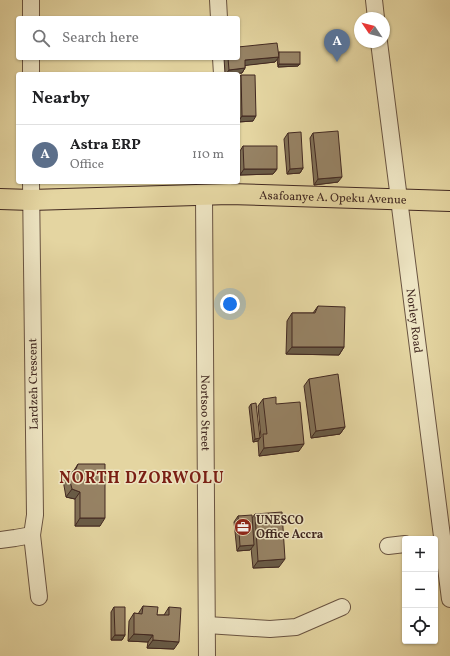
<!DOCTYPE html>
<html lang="en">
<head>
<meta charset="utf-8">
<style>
  :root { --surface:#fff; --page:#f6f6f6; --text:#202124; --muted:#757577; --line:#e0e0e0; --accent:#111827 }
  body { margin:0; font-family:Vollkorn,serif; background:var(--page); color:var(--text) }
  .controls { position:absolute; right:12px; bottom:12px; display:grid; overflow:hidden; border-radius:4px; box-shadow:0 1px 3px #0004 }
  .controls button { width:36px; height:36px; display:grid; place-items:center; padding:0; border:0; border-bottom:1px solid var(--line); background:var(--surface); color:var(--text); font:20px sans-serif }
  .compass { position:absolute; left:354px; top:12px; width:36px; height:36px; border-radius:50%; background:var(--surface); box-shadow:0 1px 3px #0004; rotate:305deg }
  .you { position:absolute; left:230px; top:304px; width:14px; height:14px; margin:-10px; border:3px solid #fff; border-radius:50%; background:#1a73e8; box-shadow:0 0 0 6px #1a73e833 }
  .badge { display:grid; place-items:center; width:26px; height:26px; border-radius:50%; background:var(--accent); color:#fff; font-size:13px; font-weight:700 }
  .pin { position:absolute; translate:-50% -33px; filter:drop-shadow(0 1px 2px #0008) }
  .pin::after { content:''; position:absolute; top:21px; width:14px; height:12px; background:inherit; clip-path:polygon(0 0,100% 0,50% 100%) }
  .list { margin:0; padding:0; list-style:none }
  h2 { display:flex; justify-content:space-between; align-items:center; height:52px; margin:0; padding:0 16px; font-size:17px }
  h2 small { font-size:13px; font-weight:400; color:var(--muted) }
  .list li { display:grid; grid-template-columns:26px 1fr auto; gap:12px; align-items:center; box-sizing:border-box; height:60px; padding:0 16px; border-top:1px solid var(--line) }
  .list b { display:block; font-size:15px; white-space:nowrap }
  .list p { margin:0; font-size:13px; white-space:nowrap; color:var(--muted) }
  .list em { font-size:13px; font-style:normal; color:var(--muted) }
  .icon { flex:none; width:22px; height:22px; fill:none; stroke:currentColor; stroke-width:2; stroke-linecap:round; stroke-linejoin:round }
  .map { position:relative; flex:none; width:450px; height:656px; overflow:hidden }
  .search { position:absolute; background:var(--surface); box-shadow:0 1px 3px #0004; left:16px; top:16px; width:224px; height:44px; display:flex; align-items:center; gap:10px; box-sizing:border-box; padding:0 14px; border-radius:4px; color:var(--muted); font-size:15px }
  .panel { position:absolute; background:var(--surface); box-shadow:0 1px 3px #0004; left:16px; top:72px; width:224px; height:112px; border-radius:4px }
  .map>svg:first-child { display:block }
</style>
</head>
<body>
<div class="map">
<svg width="450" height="656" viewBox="0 0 450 656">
  <rect width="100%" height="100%" fill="#e4d5a1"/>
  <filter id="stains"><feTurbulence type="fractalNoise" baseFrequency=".005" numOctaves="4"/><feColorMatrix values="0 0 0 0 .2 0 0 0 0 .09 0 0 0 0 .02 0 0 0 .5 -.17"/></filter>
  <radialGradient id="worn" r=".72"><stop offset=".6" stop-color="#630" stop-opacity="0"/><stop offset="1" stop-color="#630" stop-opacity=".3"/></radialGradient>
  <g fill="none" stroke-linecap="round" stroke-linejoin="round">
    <defs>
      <g id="minor">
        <polyline points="31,0 31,18"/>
        <polyline points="218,0 219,18"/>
        <polyline points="374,0 376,18"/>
        <path id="s1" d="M 379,42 L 450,599"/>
        <polyline points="31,58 31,74"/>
        <polyline points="221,58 222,74"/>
        <path id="s2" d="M 204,195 L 207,656"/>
        <polyline points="32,535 39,597"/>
        <polyline points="0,540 15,538 32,535 35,515 31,182"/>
        <polyline points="388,546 405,544"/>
        <polyline points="207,625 270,629 296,627 342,607"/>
      </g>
      <g id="major">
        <path id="s3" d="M 0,199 L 31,200 L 229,194 L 450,201"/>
      </g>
    </defs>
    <use href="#minor" stroke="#6a5441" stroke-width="18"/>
    <use href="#major" stroke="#422921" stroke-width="22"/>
    <use href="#minor" stroke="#ede4c2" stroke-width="16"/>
    <use href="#major" stroke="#e4d5a1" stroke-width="20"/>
  </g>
  <g fill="#817056" stroke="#422921">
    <polygon points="279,52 300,64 298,66 278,67 277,59 275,62 245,65 245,68 242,73 225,74 224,58 238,58 278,54"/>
    <polygon points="241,75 253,121 238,122 238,79"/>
    <polygon points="288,133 303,168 300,173 287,174 284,139"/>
    <polygon points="313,133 338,182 314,185 310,138"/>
    <polygon points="243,146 277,169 273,174 240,175 240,151"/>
    <polygon points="318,306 344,347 339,355 286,354 287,321 292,313 313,313"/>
    <polygon points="309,379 345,427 340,434 311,438 304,386"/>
    <polygon points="263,399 276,404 299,451 259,456 258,441 253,442 249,407 251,404 260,438 261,437 258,406"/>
    <polygon points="78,464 100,526 75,526 75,499 66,497 63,480 68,473 73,472"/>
    <polygon points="255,514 279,567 253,568 251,548 250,550 237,551 234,522 238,516 252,518"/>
    <polygon points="143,606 157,615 164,615 169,607 174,649 147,648 148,642 128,641 129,621 134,613 138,614"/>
    <polygon points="114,607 125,635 122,640 111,640 111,612"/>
  </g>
  <g fill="#695b46" stroke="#422921">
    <polygon points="279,57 275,62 241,66 245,60"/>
    <polygon points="279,64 300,64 298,66 278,67"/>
    <polygon points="245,68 242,73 226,74 229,70"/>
    <polygon points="242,116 256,116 253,121 238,122"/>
    <polygon points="303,168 300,173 287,174 290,169"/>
    <polygon points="244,169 277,169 273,174 240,175"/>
    <polygon points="342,177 338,182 314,185 318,179"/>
    <polygon points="292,347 344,347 339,355 286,354"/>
    <polygon points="345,427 340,434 311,438 316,431"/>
    <polygon points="260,438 258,441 253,442 255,439"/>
    <polygon points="304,444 299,451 259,456 264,448"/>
    <polygon points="72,489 80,492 75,499 66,497"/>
    <polygon points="80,518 105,518 100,526 75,526"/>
    <polygon points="254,545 250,550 237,551 240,546"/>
    <polygon points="285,559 279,567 253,568 258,561"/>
    <polygon points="134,634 153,635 148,642 128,641"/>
    <polygon points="115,635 125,635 122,640 111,640"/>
    <polygon points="153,640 179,642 174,649 147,648"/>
  </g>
  <g fill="#968264" stroke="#422921">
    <polygon points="277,43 279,57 245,60 245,68 229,70 228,58 238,58 238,47"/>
    <rect x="279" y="52" width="21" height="12"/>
    <polygon points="241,75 255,75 256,116 242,116"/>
    <polygon points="338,131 342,177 318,179 313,133"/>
    <polygon points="301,132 303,168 290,169 288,133"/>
    <polygon points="243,146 277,146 277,169 244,169"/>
    <polygon points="318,306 345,307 344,347 292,347 292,313 315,313"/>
    <polygon points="338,374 345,427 316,431 309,379"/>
    <polygon points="276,397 276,404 300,402 304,444 264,448 263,434 267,434 263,399"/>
    <polygon points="256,403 260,438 255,439 251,404"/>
    <polygon points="78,464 105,464 105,518 80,518 80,492 72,489 68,473 75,471"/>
    <polygon points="282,512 285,559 258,561 255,514"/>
    <polygon points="252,515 254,545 240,546 238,516"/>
    <polygon points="143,606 158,607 157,615 169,615 169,607 181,608 179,642 153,640 153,635 134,634 134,613 142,614"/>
    <polygon points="114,607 125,607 125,635 115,635"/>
  </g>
  <defs>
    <symbol id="office-disc" viewBox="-11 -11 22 22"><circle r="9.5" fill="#8f2418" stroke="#ede4c2"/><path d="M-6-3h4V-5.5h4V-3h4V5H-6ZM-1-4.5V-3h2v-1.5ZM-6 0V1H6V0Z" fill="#fff"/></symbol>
  </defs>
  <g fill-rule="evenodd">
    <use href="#office-disc" x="233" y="517" width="20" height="20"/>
  </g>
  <g text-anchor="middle" stroke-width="3" stroke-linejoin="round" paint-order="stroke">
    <g font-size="12" fill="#422921" stroke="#ede4c2">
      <text dy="4" stroke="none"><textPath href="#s3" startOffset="333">Asafoanye A. Opeku Avenue</textPath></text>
      <text dy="4" stroke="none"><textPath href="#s1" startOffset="281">Norley Road</textPath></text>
      <text transform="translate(33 384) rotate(-91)" y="4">Lardzeh Crescent</text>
      <text dy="4" stroke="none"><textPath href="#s2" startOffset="218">Nortsoo Street</textPath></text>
    </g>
    <g font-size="12" font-weight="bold" fill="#422921" stroke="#ede4c2" text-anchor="start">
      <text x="256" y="524">UNESCO<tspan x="256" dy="14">Office Accra</tspan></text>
    </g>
    <g font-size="16" font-weight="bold" letter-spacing="1" fill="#7a1f14" stroke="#ede4c2">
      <text x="142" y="483">NORTH DZORWOLU</text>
    </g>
  </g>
  <rect width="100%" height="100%" filter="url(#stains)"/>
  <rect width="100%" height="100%" fill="url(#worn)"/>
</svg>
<div class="controls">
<button>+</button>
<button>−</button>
<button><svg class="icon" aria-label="locate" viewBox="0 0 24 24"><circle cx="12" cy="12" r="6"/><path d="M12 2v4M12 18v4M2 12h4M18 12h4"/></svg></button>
</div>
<svg class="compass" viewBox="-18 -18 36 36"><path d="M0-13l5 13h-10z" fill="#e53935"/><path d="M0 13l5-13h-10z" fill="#757577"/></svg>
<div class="you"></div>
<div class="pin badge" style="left:337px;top:62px;background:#5c6f8a">A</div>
<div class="search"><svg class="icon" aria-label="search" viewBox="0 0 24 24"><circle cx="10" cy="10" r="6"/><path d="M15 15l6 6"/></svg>Search here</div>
<section class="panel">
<h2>Nearby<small></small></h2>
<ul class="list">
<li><span class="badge" style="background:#5c6f8a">A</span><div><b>Astra ERP</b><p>Office</p></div><em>110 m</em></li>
</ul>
</section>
</div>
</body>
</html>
